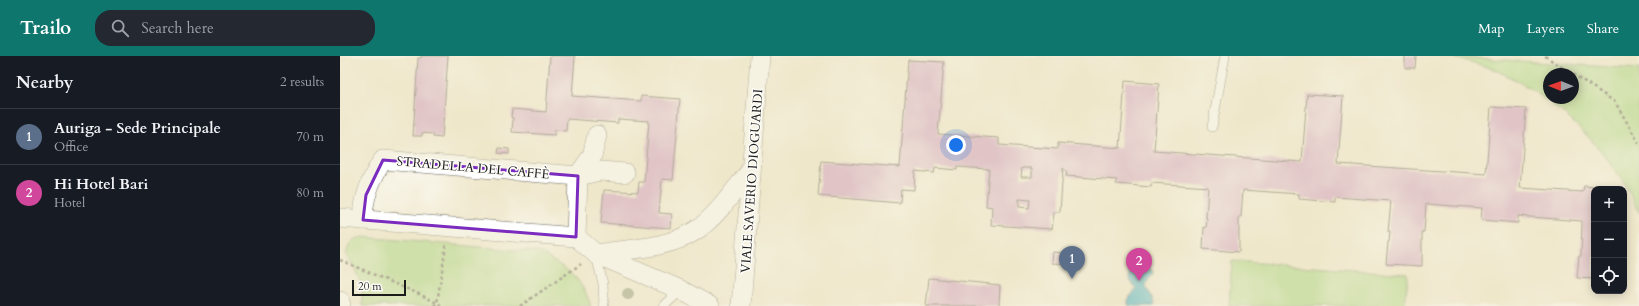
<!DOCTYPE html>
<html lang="en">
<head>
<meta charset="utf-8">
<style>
  :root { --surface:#171b24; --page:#242831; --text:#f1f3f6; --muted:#9ea1a6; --line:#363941; --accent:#0f766e }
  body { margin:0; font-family:Cardo,serif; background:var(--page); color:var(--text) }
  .controls { position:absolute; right:12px; bottom:12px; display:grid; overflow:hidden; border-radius:8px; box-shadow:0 2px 10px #0003 }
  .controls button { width:36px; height:36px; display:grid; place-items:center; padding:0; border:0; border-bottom:1px solid var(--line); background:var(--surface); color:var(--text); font:20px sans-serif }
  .compass { position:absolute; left:1203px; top:12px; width:36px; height:36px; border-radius:50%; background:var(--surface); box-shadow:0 2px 10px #0003; rotate:271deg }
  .scale { position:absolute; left:12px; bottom:10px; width:54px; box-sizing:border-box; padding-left:4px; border:2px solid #1c1c1c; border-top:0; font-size:11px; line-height:14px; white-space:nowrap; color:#1c1c1c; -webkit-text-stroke:3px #fdfcf7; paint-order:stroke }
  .you { position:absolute; left:616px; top:89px; width:14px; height:14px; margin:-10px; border:3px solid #fff; border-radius:50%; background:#1a73e8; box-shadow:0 0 0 6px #1a73e833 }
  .badge { display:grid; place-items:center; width:26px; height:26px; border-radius:50%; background:var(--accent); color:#fff; font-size:13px; font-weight:700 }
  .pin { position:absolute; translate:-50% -33px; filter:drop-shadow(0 1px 2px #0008) }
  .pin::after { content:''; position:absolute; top:21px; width:14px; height:12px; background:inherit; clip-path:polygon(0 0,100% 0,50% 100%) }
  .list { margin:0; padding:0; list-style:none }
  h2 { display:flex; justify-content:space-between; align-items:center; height:52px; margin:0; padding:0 16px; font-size:17px }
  h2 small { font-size:13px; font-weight:400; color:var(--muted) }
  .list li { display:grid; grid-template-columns:26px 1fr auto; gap:12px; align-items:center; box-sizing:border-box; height:56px; padding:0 16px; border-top:1px solid var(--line) }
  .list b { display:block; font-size:15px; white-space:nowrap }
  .list p { margin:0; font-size:13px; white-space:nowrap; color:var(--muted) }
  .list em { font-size:13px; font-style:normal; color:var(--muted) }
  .icon { flex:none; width:22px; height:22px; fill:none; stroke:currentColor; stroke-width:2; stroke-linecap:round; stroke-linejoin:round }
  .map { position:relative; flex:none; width:1299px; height:250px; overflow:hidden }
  header { display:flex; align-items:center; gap:24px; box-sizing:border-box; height:56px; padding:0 20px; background:var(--accent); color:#fff }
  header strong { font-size:19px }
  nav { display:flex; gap:22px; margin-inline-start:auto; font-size:14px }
  .search { width:280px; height:36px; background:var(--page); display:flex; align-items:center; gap:10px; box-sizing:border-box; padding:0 14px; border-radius:16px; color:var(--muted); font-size:15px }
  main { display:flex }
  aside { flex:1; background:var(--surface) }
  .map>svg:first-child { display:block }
</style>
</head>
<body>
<header>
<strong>Trailo</strong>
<div class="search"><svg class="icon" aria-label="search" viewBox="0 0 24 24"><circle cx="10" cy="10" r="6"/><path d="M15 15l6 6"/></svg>Search here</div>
<nav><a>Map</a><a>Layers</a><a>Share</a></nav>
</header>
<main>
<aside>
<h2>Nearby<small>2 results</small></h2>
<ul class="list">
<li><span class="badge" style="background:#5c6f8a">1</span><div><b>Auriga - Sede Principale</b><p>Office</p></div><em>70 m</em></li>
<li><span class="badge" style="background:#d1479c">2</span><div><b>Hi Hotel Bari</b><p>Hotel</p></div><em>80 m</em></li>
</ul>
</aside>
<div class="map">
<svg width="1299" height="250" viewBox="0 0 1299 250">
  <rect width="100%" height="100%" fill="#fdfcf7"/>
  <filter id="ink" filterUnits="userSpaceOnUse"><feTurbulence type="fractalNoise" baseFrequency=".025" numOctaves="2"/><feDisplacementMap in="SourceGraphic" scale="8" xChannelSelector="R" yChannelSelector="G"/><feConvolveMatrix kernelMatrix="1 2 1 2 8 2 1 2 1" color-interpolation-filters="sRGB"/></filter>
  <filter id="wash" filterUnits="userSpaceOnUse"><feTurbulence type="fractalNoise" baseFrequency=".012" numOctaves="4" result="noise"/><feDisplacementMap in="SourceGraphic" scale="16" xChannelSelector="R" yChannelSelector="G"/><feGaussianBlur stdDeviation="0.9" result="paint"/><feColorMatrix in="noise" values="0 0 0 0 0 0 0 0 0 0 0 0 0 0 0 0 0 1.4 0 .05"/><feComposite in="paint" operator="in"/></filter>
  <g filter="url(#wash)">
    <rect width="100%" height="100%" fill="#efe7cb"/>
    <g fill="#aad783" stroke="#637a50" fill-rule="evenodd">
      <path d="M 1104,0 L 1299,13 L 1299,157 C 1295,148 1291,138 1286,130 C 1257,83 1214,43 1164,18 C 1146,9 1124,4 1104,0 ZM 1209,18 L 1233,18 L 1233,42 L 1209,42 Z"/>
      <path d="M 23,181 L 199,196 L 226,213 L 237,223 L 245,235 L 251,250 L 22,250 L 22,230 L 12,207 L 6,199 C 10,186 9,184 23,181 Z"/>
      <polygon points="892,205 1068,218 1065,250 889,250"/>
    </g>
    <path fill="#47b0c6" stroke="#326671" d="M 806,212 L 809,212 L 813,215 L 813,218 C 798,234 813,233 814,250 L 789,250 C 785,242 793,239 796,233 L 790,224 L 790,214 L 798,215 Z"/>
    <g id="blocks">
      <g fill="#cf9ac2" fill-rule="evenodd">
        <polygon points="81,0 108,0 102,82 93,81 93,78 82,77 82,80 73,80 78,2 81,2"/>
        <polygon points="210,0 235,0 232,40 301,45 301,40 340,43 333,124 322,123 319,157 332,158 331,172 261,167 264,134 298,136 299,126 304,126 309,65 278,63 278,67 227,63 226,75 215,74 214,79 172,76 173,62 171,62 172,53 206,56"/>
        <polygon points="1065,0 1076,0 1075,12 1065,12"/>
        <path d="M 568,4 L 604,6 L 598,78 L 659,82 L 659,89 L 718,93 L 718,87 L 780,92 L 785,25 L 819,28 L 814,95 L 962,106 L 967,38 L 1003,40 L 998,108 L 1146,118 L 1151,51 L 1186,53 L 1180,132 L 1243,136 L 1244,130 L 1265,132 L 1254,133 L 1254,223 L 1237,222 L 1239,200 L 1241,200 L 1242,165 L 1178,160 L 1178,167 L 1141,164 L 1142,152 L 1086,148 L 1084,176 L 1082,175 L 1082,210 L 1046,208 L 1048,186 L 1049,186 L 1050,176 L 1048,176 L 1051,145 L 995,141 L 995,146 L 959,143 L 959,138 L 903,134 L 901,161 L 899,161 L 899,196 L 863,193 L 864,171 L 866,172 L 867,162 L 866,162 L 868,131 L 812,127 L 811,131 L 776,128 L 777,124 L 726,120 L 727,116 L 723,112 L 720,156 L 714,156 L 712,173 L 651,169 L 652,151 L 646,150 L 649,113 L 617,111 L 617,114 L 595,112 L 594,117 L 575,115 L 574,134 L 561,133 L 560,147 L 478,140 L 481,105 L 560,111 ZM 682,112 L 692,112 L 692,121 L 681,121 ZM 679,143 L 690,144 L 689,152 L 679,151 Z"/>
        <polygon points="159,92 169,93 169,98 158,97"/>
        <polygon points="713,196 732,198 731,208 712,207"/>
        <polygon points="589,222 660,229 659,250 586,250"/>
      </g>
    </g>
  </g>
  <g filter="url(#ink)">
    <use href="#blocks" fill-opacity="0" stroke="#666359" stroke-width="1"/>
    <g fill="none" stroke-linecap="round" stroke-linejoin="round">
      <defs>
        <g id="service">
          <polyline points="872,71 885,0"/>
          <polyline points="256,199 263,228 264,250"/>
          <polyline points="324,250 341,234"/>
        </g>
        <g id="minor">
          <polyline points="0,162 236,181 256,198 341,234 370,250"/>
          <path d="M 23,164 C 23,142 31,122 43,104 L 238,120 L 260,115 L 285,117"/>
          <polyline points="236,181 238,120 252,100 257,79"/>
          <path d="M 256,198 C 288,193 327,193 355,175 C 376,162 395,133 411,114"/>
          <polyline points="0,245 1,250"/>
          <polyline points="401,250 420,0"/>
        </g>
      </defs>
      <use href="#service" stroke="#666359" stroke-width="10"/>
      <use href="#minor" stroke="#666359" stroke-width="20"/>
      <g stroke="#666359" stroke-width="2.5" stroke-dasharray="3 3" stroke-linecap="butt">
        <polyline points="1205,0 1232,18"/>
        <polyline points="1233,18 1275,46 1299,87"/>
        <polyline points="0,204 79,238 103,250"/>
        <polyline points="94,250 97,247 106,189"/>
        <polyline points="180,250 241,208"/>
      </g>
      <use href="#service" stroke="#fff" stroke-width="9"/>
      <use href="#minor" stroke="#fff" stroke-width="19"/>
    </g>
    <circle fill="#969b7f" cx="288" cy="238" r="6"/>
  </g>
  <path d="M0 0H1299V250H0ZM 43,104 L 238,120 L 236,181 L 23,164 L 26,139 Z" fill="#efe7cb" fill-opacity=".55" fill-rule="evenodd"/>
  <path fill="none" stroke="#7b2cbf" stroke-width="3" stroke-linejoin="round" d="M 43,104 L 238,120 L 236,181 L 23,164 L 26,139 Z"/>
  <g text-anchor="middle" stroke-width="3" stroke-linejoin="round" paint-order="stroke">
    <g font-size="13" fill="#1c1c1c" stroke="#fdfcf7">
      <text transform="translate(133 111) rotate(5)" y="5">STRADELLA DEL CAFFÈ</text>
      <text transform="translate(411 125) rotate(-86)" y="5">VIALE SAVERIO DIOGUARDI</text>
    </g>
  </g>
</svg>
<div class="controls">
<button>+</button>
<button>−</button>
<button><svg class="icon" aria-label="locate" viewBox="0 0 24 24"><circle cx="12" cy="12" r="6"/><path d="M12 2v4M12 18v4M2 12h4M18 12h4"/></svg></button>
</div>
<svg class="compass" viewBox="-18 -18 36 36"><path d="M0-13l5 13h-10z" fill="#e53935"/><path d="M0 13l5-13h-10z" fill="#9ea1a6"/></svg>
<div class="scale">20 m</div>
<div class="you"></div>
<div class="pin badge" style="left:732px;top:223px;background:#5c6f8a">1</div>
<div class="pin badge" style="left:799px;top:225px;background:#d1479c">2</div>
</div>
</main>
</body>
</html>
